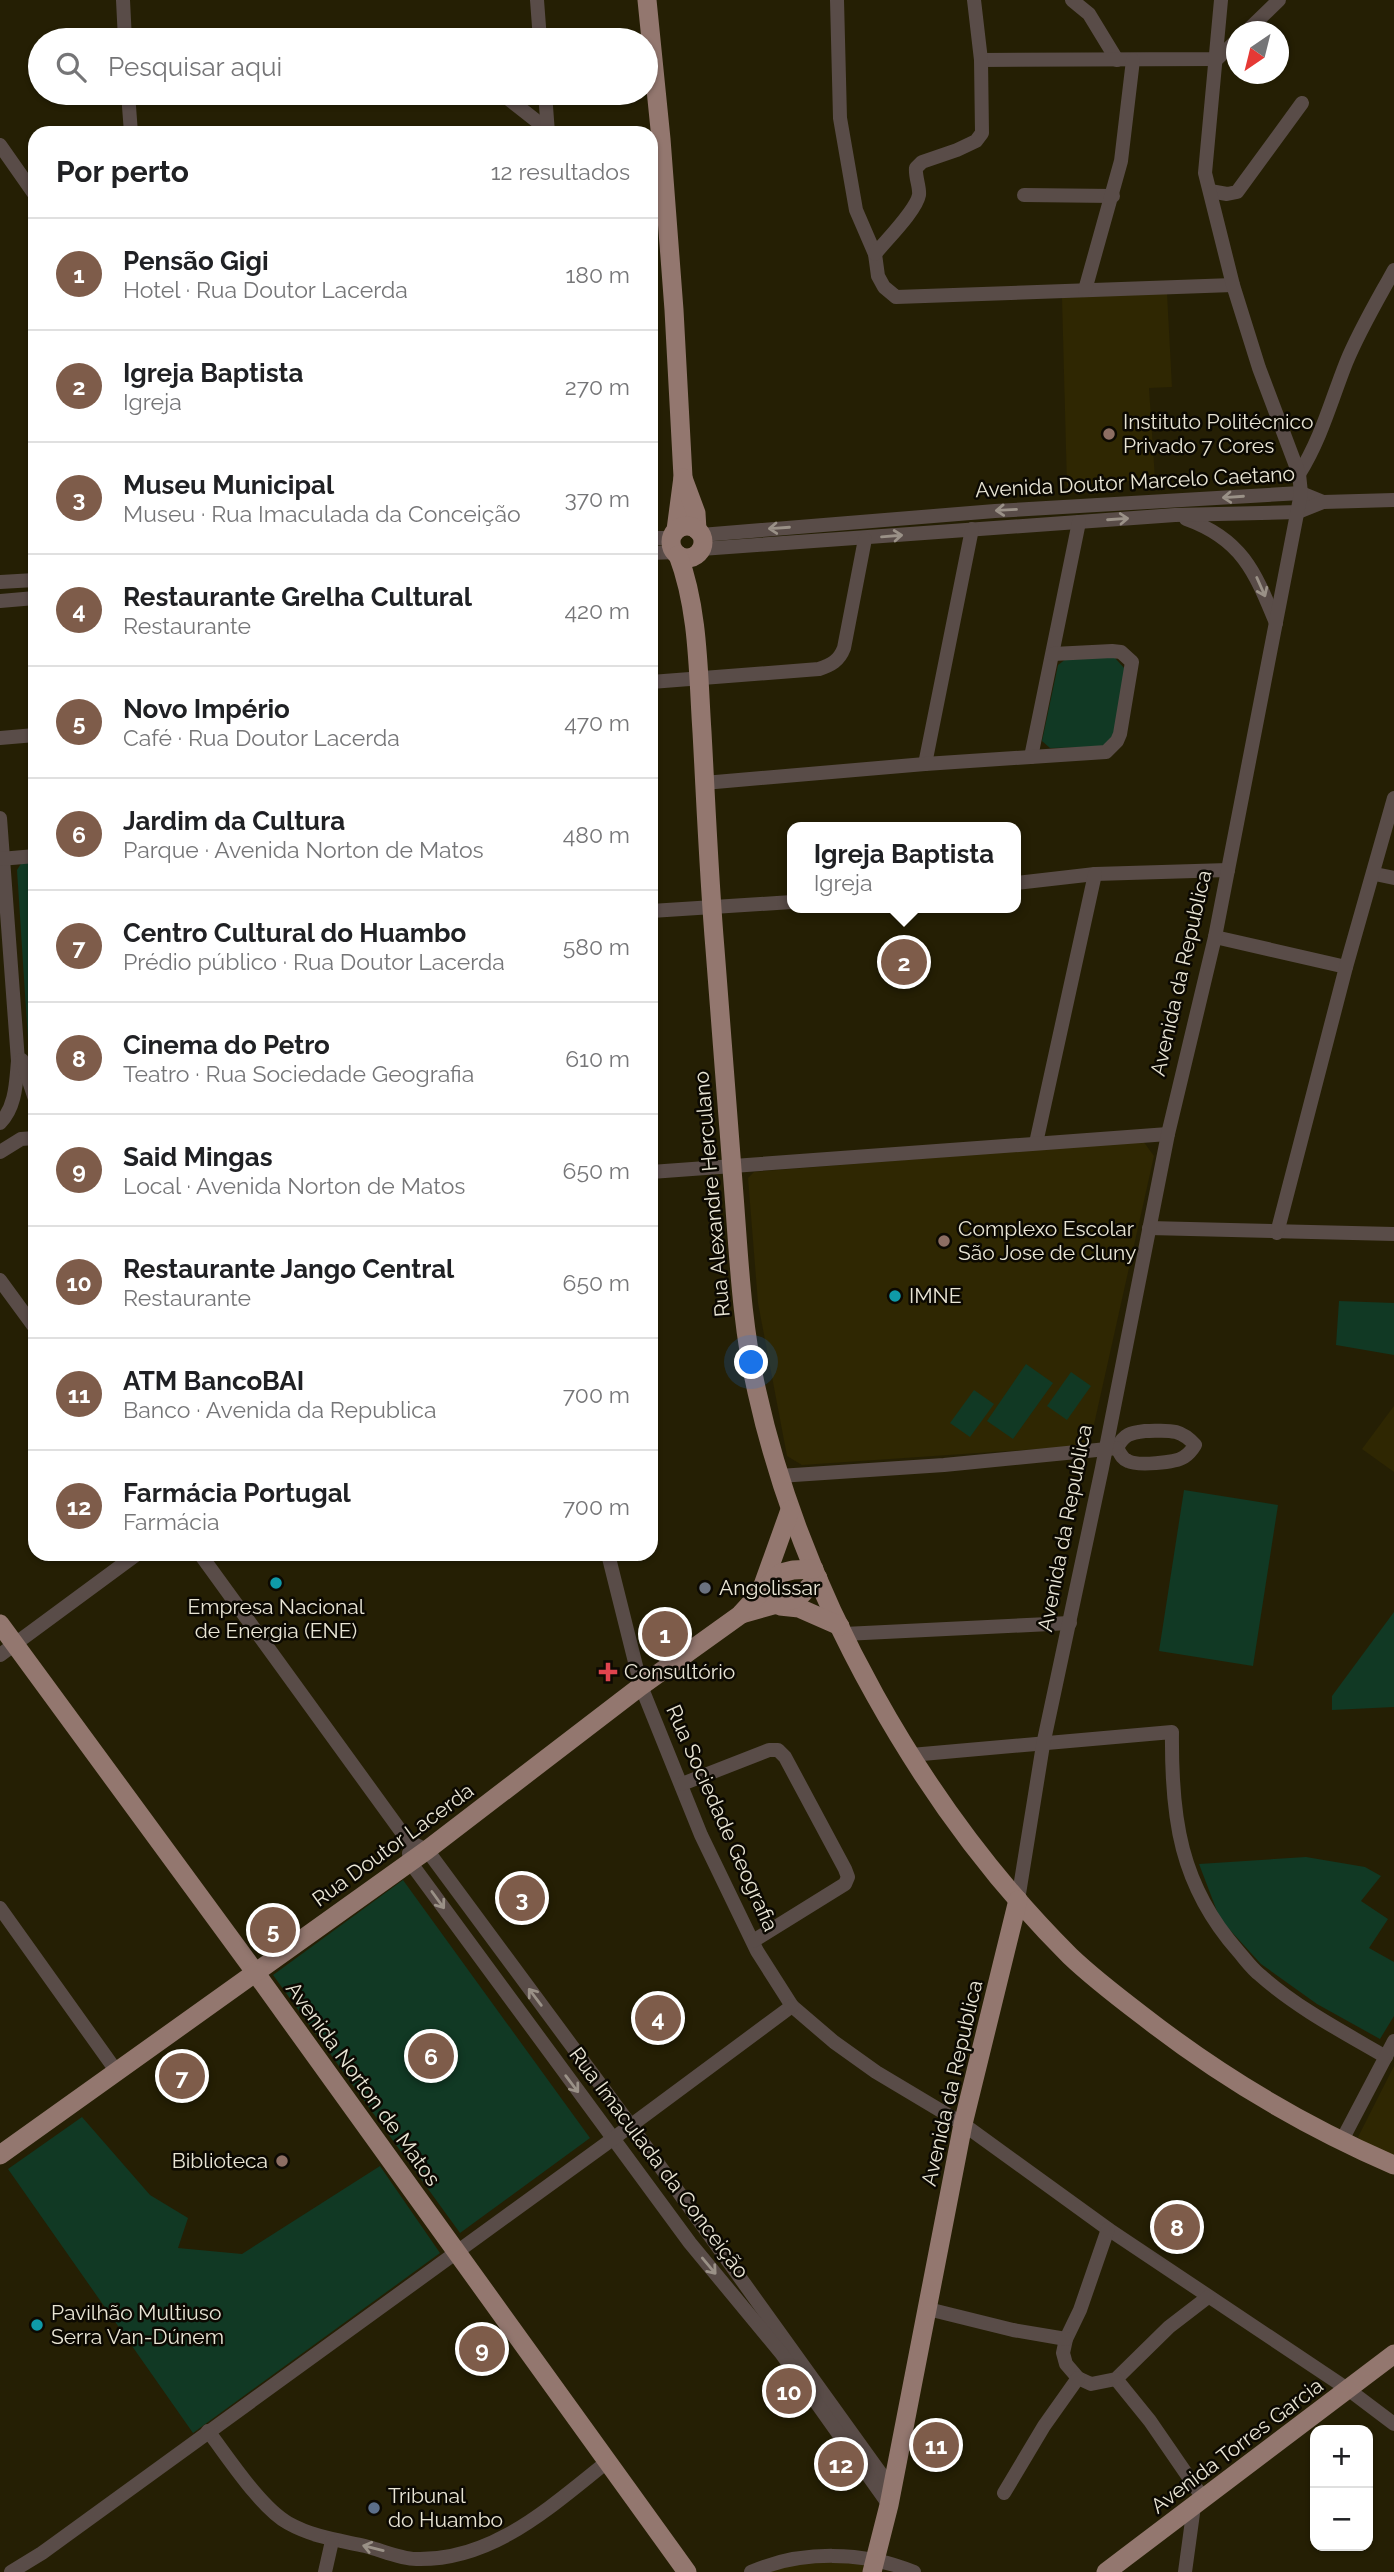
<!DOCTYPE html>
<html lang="pt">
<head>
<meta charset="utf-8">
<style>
  :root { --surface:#fff; --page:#f2f2f2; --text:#202124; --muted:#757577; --line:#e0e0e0; --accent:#7e5c4a }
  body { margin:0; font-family:Raleway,sans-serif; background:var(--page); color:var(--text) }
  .controls { position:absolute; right:21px; bottom:21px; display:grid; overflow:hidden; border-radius:14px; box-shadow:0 2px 5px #0004 }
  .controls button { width:63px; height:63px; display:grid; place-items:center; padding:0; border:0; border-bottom:2px solid var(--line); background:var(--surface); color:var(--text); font:35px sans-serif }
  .compass { position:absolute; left:1226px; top:21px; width:63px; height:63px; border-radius:50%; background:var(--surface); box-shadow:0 2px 5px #0004; rotate:215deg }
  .you { position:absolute; left:752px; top:1363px; width:24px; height:24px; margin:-18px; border:5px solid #fff; border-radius:50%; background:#1a73e8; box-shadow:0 0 0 10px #1a73e833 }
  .badge { display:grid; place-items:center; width:46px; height:46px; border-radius:50%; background:var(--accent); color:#fff; font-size:23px; font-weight:700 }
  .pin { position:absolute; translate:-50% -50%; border:4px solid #fff; box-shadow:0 2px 7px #0006 }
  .popup { position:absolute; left:787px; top:822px; width:234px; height:91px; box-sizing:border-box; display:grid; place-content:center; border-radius:14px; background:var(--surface); filter:drop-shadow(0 2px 5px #0005); font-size:23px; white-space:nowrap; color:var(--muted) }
  .popup b { font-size:26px; color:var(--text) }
  .popup::after { content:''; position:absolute; left:50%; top:100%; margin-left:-14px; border:14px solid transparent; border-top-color:var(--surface) }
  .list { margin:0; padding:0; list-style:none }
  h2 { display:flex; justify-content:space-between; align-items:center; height:91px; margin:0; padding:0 28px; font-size:30px }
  h2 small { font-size:23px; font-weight:400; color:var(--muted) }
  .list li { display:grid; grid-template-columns:46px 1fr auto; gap:21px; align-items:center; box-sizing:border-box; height:112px; padding:0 28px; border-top:2px solid var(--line) }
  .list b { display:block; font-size:26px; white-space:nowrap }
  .list p { margin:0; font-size:23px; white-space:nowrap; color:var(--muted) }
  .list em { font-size:23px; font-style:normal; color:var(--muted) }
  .icon { flex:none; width:38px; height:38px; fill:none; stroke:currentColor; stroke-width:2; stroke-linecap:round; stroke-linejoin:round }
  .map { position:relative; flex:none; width:1394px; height:2572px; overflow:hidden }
  .search { position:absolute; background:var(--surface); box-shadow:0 2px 5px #0004; left:28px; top:28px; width:630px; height:77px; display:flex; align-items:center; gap:18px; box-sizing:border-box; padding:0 24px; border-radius:38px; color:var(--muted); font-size:26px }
  .panel { position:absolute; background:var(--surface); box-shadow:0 2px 5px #0004; left:28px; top:126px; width:630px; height:1435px; border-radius:21px }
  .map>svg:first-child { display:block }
</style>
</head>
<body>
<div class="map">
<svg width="1394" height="2572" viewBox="0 0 1394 2572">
  <rect width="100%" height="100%" fill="#251f04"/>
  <g fill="#2f2702">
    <polygon points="1167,293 1172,387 1149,388 1155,479 1067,486 1062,298"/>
    <polygon points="1143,1141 1154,1156 1091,1438 1081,1446 802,1465 787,1456 758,1303 748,1178 754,1172"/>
    <polygon points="1394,1406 1394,1472 1362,1449"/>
    <polygon points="1394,2066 1394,2157 1365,2145 1358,2137"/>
    <polygon points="835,2561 867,2564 865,2572 764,2572 798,2564"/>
  </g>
  <g fill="#113924">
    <polygon points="1072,658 1115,658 1125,669 1114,739 1102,747 1050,748 1042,741 1058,665 1066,659"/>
    <polygon points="35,861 35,1036 28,1040 17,870 22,862"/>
    <polygon points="1339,1301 1394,1303 1394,1355 1336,1345"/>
    <polygon points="1026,1364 1053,1383 1013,1439 987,1421"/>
    <polygon points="1071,1372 1091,1386 1067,1420 1047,1406"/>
    <polygon points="974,1390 994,1404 970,1437 950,1423"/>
    <polygon points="1184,1490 1278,1505 1253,1666 1159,1651"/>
    <polygon points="1394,1612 1394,1707 1332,1710 1332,1696"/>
    <polygon points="1306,1857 1365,1867 1381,1876 1361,1901 1388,1919 1369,1948 1394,1962 1394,2016 1380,2039 1317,2004 1261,1964 1220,1919 1199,1864"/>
    <polygon points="403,1880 590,2138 460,2233 273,1975"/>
    <polygon points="82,2117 150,2195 188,2218 178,2248 242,2254 380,2166 440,2253 193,2433 8,2169"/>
  </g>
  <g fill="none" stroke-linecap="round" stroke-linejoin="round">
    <g stroke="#594c48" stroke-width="14">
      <polyline points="123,0 125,40"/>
      <polyline points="537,0 540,40"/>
      <polyline points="837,0 840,118 856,210 875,254 878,276 884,287 896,297 1233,285"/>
      <polyline points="1072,0 1089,14 1117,60"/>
      <polyline points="1246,32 1279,0"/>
      <polyline points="981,60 1217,59 1236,41"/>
      <polyline points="128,93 131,133"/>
      <polyline points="501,93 548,130"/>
      <polyline points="545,93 548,133"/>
      <polyline points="0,145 35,195"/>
      <polyline points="1210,191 1227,194 1237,192 1302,103"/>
      <polyline points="1024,195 1113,196"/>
      <polyline points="651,197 665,201"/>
      <path d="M 875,254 C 886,240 916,211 919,195 C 920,187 915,177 916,168 L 922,162 L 957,150 L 976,141 L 982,133 L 981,60 L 974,0"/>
      <polyline points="1085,290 1121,161 1133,60"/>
      <path d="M 1299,474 C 1321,439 1331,401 1346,363 C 1359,331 1377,301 1394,270"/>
      <path d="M 1186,519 C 1242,539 1255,572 1276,623"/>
      <polyline points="701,535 995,511 1301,493 1323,502"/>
      <polyline points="651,538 671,538"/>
      <polyline points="701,549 1175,515 1298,512 1323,502 1394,500"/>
      <polyline points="651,553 675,552"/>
      <polyline points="0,582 35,580"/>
      <polyline points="0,601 35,598"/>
      <path d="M 651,682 L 819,669 C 831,665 839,661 844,648 L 865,539"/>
      <polyline points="0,738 35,735"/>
      <polyline points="1031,757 1079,522"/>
      <polyline points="925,764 972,529"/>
      <polyline points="704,783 925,764 1106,752 1117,741 1120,734 1132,662 1121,652 1112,651 1053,654"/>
      <path d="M 0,818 L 18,1061 C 16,1082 16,1107 0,1123"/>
      <polyline points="0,859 35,856"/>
      <polyline points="1375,874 1394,878"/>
      <polyline points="1016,883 1095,874 1228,870"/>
      <polyline points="651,911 792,902"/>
      <polyline points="1215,937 1346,967"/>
      <polyline points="22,1060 35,1099"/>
      <polyline points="1036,1143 1095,874"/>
      <polyline points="0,1152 21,1139 35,1138"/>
      <polyline points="651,1172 1168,1134"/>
      <polyline points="1149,1228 1394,1234"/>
      <polyline points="1277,1233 1346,967 1394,798"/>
      <polyline points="0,1280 35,1328"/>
      <path d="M 1145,1431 C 1167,1431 1179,1427 1195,1445 C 1192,1450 1189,1454 1184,1457 C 1175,1463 1137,1466 1128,1461 C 1122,1459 1120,1453 1117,1448 C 1124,1434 1130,1433 1145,1431 Z"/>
      <polyline points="779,1476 944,1465 1117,1448"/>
      <polyline points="200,1554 408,1841 427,1850 631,2126 892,2489"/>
      <polyline points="608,1554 641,1686 701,1835 757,1951 792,2006 834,2042 876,2072 963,2124 1108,2229 1349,2390 1394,2424"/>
      <polyline points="844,1634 1070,1623"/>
      <polyline points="0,1655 137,1554"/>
      <path d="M 911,1755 L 1172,1732 C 1171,1818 1180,1885 1238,1951 C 1245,1959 1252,1969 1260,1975 C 1297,2008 1343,2032 1386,2057"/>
      <polyline points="682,1784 769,1750 778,1750 785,1757 845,1869 848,1877 845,1884 753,1941"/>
      <polyline points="409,1853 410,1862 690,2243 781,2353 889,2505"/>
      <polyline points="1018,1900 1043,1745 1102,1468 1168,1134 1215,937 1301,493 1299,474 1259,368 1233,285 1205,173 1221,0"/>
      <polyline points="0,1908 117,2072"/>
      <polyline points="1341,2142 1394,2041"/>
      <polyline points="1108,2229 1080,2310 1066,2339 1063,2353 1066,2364 1078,2378 1091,2384 1116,2379 1169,2327 1208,2297"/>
      <polyline points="928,2309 1013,2330 1066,2339"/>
      <polyline points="1116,2379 1150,2421 1203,2498"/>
      <path d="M 208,2431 C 228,2457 260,2507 288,2523 C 313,2537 338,2540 365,2546 C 381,2550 400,2559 416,2559 C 493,2561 550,2507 607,2462"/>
      <polyline points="1004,2493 1044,2426 1078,2378"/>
      <polyline points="11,2572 42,2553 614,2138 792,2006"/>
      <polyline points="325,2572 332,2541"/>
      <path d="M 751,2572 C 801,2550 864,2551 914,2572"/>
      <polyline points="1185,2572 1194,2506"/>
    </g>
    <g stroke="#93776f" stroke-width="19">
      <polyline points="647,0 661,139 674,310 683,477 676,530"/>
      <polyline points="683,478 696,513 697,530"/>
      <circle cx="687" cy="542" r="16"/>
      <path d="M 678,555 C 699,610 698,674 702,732 C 706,805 709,877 715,949 C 721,1031 728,1113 734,1195 C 739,1260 742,1328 757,1392 C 802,1595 922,1809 1070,1956 C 1092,1977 1118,1997 1143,2016 C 1220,2076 1304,2126 1394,2165"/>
      <polyline points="762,1588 790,1510"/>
      <polyline points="780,1606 799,1608 840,1626"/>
      <polyline points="741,1614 798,1598 818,1578"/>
      <polyline points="0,1624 255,1972 687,2572"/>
      <polyline points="0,2155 427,1850 641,1686 740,1615 770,1582 781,1573 793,1570 814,1569"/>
      <polyline points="872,2572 889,2505 963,2124 1018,1900"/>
      <polyline points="1106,2572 1394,2354"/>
    </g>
  </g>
  <defs><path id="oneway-shaft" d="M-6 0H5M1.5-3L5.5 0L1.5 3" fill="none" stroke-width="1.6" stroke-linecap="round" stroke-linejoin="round" transform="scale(1.75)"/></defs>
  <g stroke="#9a9187">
    <use href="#oneway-shaft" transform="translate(1233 497) rotate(176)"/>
    <use href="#oneway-shaft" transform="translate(1006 510) rotate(177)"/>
    <use href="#oneway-shaft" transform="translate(1118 519) rotate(-4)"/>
    <use href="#oneway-shaft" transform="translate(779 528) rotate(176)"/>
    <use href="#oneway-shaft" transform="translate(892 536) rotate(-5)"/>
    <use href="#oneway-shaft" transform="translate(1261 587) rotate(66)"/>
    <use href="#oneway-shaft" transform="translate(438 1900) rotate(54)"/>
    <use href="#oneway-shaft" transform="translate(535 1997) rotate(-127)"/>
    <use href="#oneway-shaft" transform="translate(572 2084) rotate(53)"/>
    <use href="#oneway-shaft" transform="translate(709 2266) rotate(50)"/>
    <use href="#oneway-shaft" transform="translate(373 2548) rotate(-166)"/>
  </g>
  <g fill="#8d6e63" stroke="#0c0902" stroke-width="2.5">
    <circle cx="1109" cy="434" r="7"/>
    <circle cx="944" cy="1241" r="7"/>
    <circle cx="282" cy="2161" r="7"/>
  </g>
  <g fill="#0f9aa8" stroke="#0c0902" stroke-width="2.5">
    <circle cx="895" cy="1296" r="7"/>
    <circle cx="276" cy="1583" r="7"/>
    <circle cx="37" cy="2325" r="7"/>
  </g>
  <circle fill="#6b7280" stroke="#0c0902" stroke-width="2.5" cx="705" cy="1588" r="7"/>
  <path fill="#e0444e" stroke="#0c0902" stroke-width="2.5" d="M604.5 1661.5h7v7h7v7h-7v7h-7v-7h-7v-7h7z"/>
  <circle fill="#5c6f8a" stroke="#0c0902" stroke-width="2.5" cx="374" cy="2508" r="7"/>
  <g text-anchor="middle" stroke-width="5" stroke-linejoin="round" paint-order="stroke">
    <g font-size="21" fill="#e9e5d5" stroke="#0c0902" text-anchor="start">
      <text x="1123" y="429">Instituto Politécnico<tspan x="1123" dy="24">Privado 7 Cores</tspan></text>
      <text x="958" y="1236">Complexo Escolar<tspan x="958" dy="24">São Jose de Cluny</tspan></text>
      <text x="909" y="1303">IMNE</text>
      <text x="719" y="1595">Angolissar</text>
      <text x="276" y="1614" text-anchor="middle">Empresa Nacional<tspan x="276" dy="24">de Energia (ENE)</tspan></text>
      <text x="624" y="1679">Consultório</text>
      <text x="268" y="2168" text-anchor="end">Biblioteca</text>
      <text x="51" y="2320">Pavilhão Multiuso<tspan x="51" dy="24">Serra Van-Dúnem</tspan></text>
      <text x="388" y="2503">Tribunal<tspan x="388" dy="24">do Huambo</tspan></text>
    </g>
    <g font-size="21" fill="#e9e5d5" stroke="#0c0902">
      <text transform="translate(1135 482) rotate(-3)" y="7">Avenida Doutor Marcelo Caetano</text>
      <text transform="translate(1181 973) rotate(-77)" y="7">Avenida da Republica</text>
      <text transform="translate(712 1194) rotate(-95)" y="7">Rua Alexandre Herculano</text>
      <text transform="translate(1065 1528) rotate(-79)" y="7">Avenida da Republica</text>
      <text transform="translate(722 1818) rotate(66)" y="7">Rua Sociedade Geografia</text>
      <text transform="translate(393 1845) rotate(-36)" y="7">Rua Doutor Lacerda</text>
      <text transform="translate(952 2083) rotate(-77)" y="7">Avenida da Republica</text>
      <text transform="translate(363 2084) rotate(54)" y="7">Avenida Norton de Matos</text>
      <text transform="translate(659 2163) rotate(53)" y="7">Rua Imaculada da Conceição</text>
      <text transform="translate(1237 2446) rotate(-37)" y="7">Avenida Torres Garcia</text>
    </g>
  </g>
</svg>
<div class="controls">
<button>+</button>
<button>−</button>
</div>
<svg class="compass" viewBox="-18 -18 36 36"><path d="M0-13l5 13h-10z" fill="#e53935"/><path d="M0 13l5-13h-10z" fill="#757577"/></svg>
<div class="you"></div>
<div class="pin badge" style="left:665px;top:1634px">1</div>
<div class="pin badge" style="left:904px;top:962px">2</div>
<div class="popup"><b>Igreja Baptista</b>Igreja</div>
<div class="pin badge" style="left:522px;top:1898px">3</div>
<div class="pin badge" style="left:658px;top:2018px">4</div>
<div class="pin badge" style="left:273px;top:1930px">5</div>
<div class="pin badge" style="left:431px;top:2056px">6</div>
<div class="pin badge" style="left:182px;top:2076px">7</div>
<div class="pin badge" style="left:1177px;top:2227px">8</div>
<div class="pin badge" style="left:482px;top:2349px">9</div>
<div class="pin badge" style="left:789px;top:2391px">10</div>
<div class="pin badge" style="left:936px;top:2445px">11</div>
<div class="pin badge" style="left:841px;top:2464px">12</div>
<div class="search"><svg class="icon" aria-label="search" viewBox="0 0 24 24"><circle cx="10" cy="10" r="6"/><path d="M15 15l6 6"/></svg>Pesquisar aqui</div>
<section class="panel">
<h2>Por perto<small>12 resultados</small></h2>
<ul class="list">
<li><span class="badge">1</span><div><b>Pensão Gigi</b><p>Hotel · Rua Doutor Lacerda</p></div><em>180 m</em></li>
<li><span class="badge">2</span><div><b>Igreja Baptista</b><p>Igreja</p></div><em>270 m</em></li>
<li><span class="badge">3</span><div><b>Museu Municipal</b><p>Museu · Rua Imaculada da Conceição</p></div><em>370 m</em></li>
<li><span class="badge">4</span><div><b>Restaurante Grelha Cultural</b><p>Restaurante</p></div><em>420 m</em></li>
<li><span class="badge">5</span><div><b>Novo Império</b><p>Café · Rua Doutor Lacerda</p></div><em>470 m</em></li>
<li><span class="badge">6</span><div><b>Jardim da Cultura</b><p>Parque · Avenida Norton de Matos</p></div><em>480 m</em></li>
<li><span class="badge">7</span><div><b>Centro Cultural do Huambo</b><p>Prédio público · Rua Doutor Lacerda</p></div><em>580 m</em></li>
<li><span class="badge">8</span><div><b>Cinema do Petro</b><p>Teatro · Rua Sociedade Geografia</p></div><em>610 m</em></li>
<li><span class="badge">9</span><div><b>Said Mingas</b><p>Local · Avenida Norton de Matos</p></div><em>650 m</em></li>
<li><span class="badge">10</span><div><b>Restaurante Jango Central</b><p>Restaurante</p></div><em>650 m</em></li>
<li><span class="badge">11</span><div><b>ATM BancoBAI</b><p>Banco · Avenida da Republica</p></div><em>700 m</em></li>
<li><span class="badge">12</span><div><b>Farmácia Portugal</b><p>Farmácia</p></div><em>700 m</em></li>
</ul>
</section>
</div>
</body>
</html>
